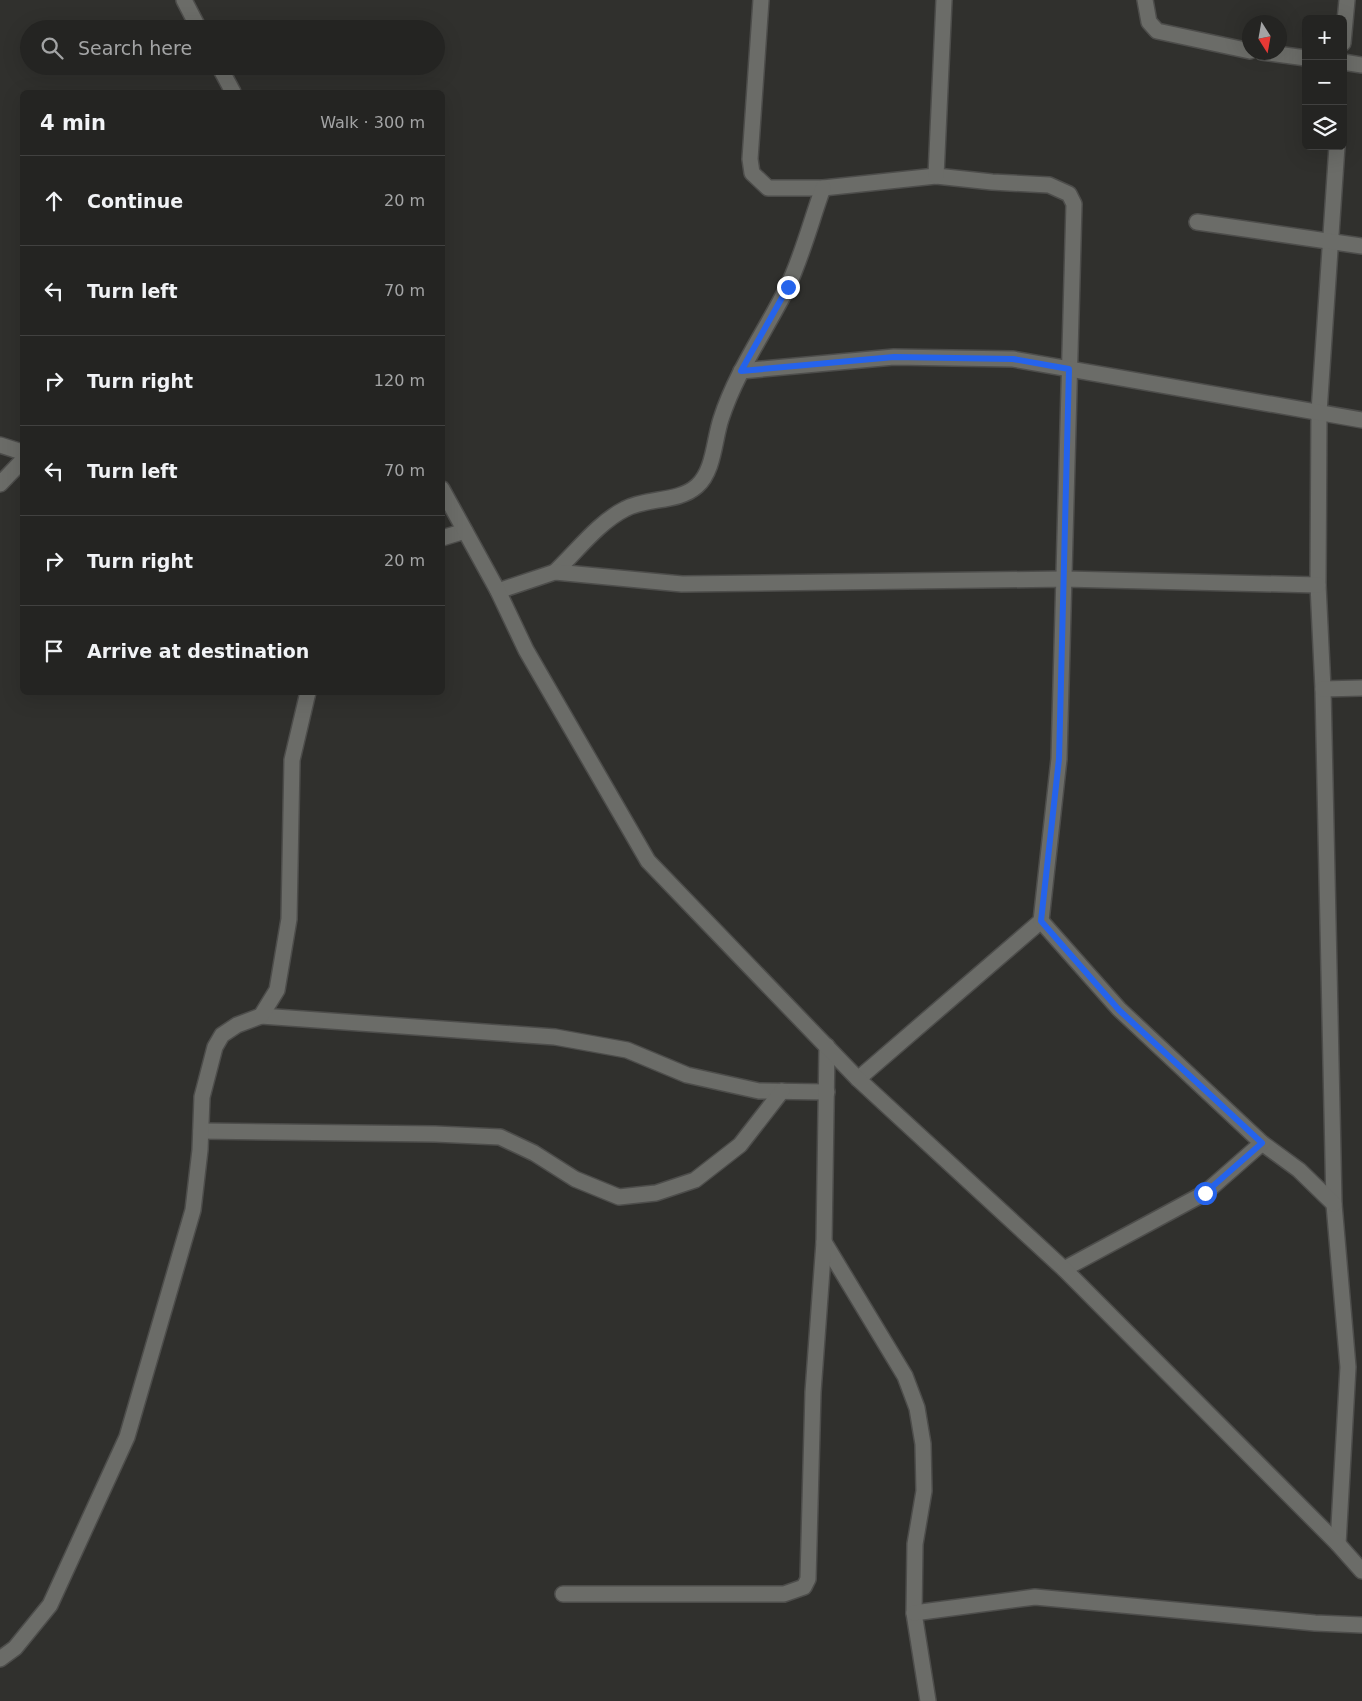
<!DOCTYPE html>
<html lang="en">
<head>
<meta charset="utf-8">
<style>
  :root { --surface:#242422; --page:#2c2c2a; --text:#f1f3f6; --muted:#a3a4a5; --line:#414140 }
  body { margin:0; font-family:"DejaVu Sans",sans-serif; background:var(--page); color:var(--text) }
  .controls { position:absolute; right:15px; top:15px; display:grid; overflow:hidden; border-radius:8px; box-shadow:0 5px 20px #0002 }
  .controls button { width:45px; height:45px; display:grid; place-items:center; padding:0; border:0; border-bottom:1px solid var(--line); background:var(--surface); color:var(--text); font:25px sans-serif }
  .compass { position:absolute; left:1242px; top:15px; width:45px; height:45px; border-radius:50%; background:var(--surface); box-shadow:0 5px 20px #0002; rotate:169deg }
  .stop { position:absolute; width:15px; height:15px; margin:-11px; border:4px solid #2563eb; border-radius:50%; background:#fff }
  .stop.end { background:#2563eb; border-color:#fff; box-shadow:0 1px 5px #0008 }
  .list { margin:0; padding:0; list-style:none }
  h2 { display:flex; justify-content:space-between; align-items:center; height:65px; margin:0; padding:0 20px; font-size:21px }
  h2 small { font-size:16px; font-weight:400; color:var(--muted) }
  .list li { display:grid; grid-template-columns:32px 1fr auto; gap:15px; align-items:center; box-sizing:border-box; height:90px; padding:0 20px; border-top:1px solid var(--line) }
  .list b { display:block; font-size:19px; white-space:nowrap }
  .list em { font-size:16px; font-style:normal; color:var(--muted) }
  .icon { flex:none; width:28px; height:28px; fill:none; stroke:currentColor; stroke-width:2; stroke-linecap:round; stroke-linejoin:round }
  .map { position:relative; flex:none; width:1362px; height:1701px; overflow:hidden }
  .search { position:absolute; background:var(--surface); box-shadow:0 5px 20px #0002; left:20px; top:20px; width:425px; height:55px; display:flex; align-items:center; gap:12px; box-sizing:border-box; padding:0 18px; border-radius:28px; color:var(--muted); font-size:19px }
  .panel { position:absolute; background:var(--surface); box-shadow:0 5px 20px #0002; left:20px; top:90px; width:425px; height:605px; border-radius:8px }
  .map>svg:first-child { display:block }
</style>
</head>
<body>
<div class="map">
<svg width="1362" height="1701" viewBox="0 0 1362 1701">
  <rect width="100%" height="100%" fill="#30302d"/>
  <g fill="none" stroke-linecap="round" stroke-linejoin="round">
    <defs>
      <g id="minor">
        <polyline points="761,0 750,159 752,173 768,188 823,188 936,176 992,182 1049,185 1069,194 1074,204 1059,759 1041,921 858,1079"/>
        <polyline points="1145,0 1149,22 1157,31 1250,51"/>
        <polyline points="1343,43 1347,0"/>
        <polyline points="1262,52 1306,58"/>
        <polyline points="1343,62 1362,65"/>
        <polyline points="1337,146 1319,412 1318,585 1323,689 1334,1204 1348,1367 1338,1544"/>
        <polyline points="936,176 944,0"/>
        <polyline points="1197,222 1362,246"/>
        <polyline points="741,371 894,357 1013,359 1362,420"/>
        <polyline points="0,445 22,452"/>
        <polyline points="0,484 22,461"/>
        <polyline points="442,538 465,531"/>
        <path d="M 555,572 C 577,551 599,522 625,509 C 647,497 678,503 697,486 C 714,471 714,440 721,419 C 736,372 765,332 787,288 C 802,257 811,221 823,188"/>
        <polyline points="498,591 555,572 682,584 1064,579 1318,585"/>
        <polyline points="1323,689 1362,688"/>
        <polyline points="1041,921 1119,1009 1262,1143 1299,1170 1334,1204"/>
        <polyline points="261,1016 555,1037 627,1050 687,1075 759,1091 827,1092"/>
        <polyline points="201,1131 435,1134 500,1137 534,1153 575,1179 619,1197 656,1193 695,1180 740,1145 782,1091"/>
        <polyline points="824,1242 905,1376 917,1408 923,1444 924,1491 915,1544 914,1613 928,1701"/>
        <polyline points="1064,1269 1205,1193 1262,1143"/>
        <polyline points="563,1594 784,1594 804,1587 808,1579 813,1392 824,1242 827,1046"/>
        <polyline points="914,1613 1035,1597 1315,1623 1362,1625"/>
        <polyline points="0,1659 15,1648 50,1605 127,1437 193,1210 200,1150 202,1097 215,1047 222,1035 237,1025 261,1016 277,990 289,919 292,760 308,692"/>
      </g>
      <g id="tertiary">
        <polyline points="184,0 199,29"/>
        <polyline points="219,66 233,92"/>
        <polyline points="442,489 498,591 526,650 648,861 858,1079 1064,1269 1338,1544 1362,1571"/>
      </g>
    </defs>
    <use href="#minor" stroke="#4d4d4b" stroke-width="18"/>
    <use href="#tertiary" stroke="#4d4d4b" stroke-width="18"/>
    <use href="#minor" stroke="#6b6c68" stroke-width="15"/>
    <use href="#tertiary" stroke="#6b6c68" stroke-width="15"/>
  </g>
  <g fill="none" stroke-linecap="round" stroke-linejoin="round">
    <polyline stroke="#2563eb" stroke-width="6" points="788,287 741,371 894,357 1013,359 1069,369 1059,759 1041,921 1119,1010 1262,1143 1205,1193"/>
  </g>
</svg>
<div class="controls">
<button>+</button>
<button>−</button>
<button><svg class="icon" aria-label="layers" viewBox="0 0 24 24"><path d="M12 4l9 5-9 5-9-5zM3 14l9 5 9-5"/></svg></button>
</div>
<svg class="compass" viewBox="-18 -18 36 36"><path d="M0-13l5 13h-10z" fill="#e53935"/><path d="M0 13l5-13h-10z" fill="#a3a4a5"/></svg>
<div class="stop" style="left:1205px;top:1193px"></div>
<div class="stop end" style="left:788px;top:287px"></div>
<div class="search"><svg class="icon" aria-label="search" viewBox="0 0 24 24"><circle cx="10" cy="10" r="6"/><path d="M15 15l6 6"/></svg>Search here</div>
<section class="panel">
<h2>4 min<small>Walk · 300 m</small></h2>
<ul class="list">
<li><svg class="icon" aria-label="ahead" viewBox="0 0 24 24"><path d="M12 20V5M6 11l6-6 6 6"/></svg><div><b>Continue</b></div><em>20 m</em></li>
<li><svg class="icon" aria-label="left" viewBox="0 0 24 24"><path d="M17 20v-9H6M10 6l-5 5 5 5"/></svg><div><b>Turn left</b></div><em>70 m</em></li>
<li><svg class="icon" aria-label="right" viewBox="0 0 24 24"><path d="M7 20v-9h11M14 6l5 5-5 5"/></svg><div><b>Turn right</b></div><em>120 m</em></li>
<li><svg class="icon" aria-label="left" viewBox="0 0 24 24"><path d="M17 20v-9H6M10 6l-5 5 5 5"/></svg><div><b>Turn left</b></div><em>70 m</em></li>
<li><svg class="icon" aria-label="right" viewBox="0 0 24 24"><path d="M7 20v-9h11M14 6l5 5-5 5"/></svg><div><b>Turn right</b></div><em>20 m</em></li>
<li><svg class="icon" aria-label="arrive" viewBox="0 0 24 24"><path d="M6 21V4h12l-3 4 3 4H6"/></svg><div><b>Arrive at destination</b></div></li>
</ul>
</section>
</div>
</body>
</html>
